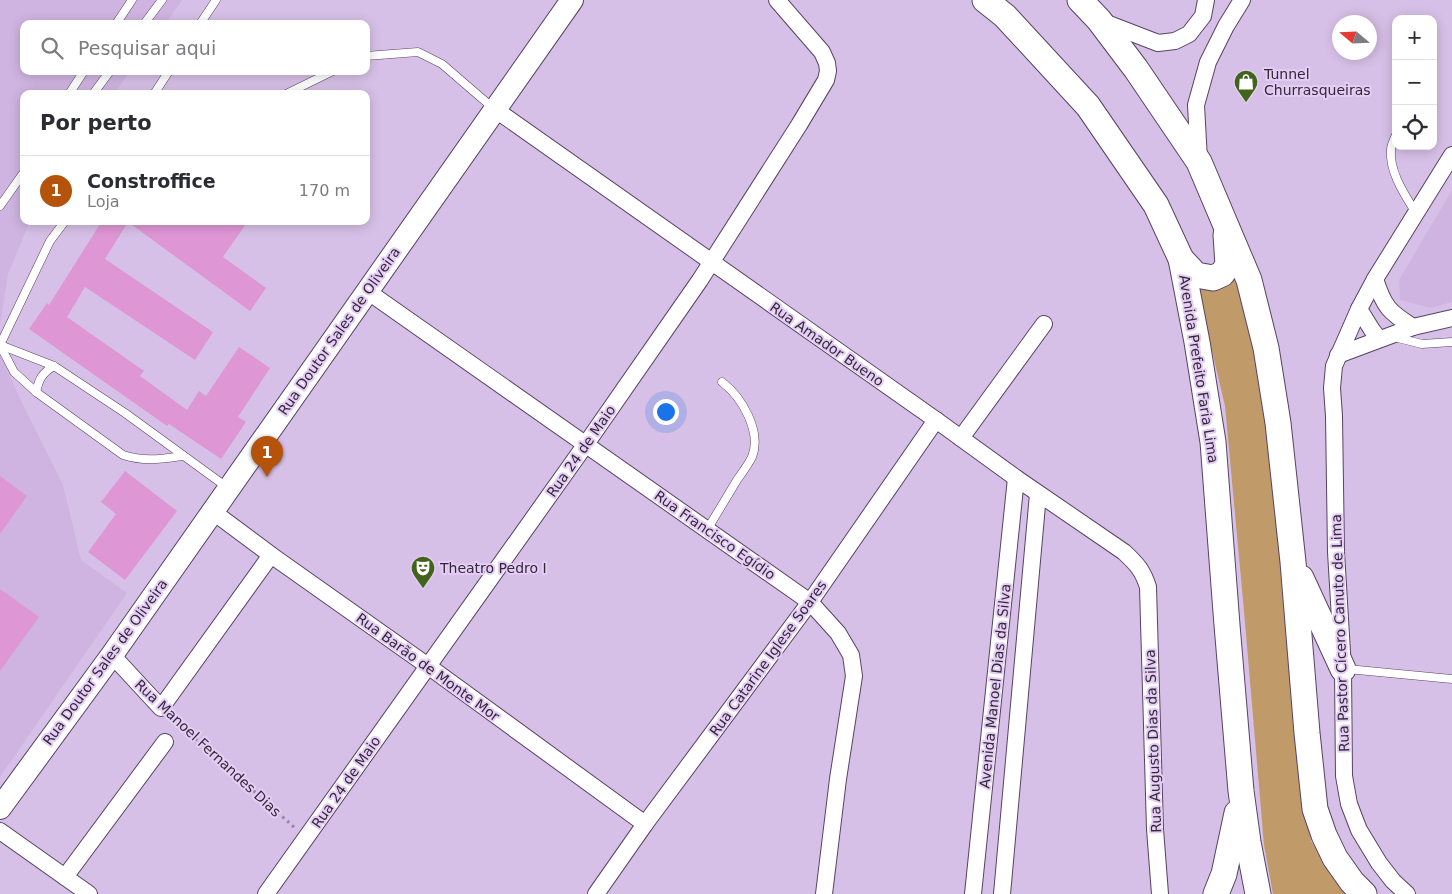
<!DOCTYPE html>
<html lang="pt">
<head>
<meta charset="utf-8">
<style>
  :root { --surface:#fff; --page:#f2f2f3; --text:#2b2b33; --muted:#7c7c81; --line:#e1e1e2; --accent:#b45309 }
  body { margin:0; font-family:"DejaVu Sans",sans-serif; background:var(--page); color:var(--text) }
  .controls { position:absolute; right:15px; top:15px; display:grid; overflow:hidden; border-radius:10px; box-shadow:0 2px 12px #0003 }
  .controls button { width:45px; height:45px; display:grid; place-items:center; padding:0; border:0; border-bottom:1px solid var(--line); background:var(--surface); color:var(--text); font:25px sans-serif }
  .compass { position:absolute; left:1332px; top:15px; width:45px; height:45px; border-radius:50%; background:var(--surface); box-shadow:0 2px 12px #0003; rotate:289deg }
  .you { position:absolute; left:665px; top:411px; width:18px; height:18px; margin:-12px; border:4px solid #fff; border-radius:50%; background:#1a73e8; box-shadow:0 0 0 8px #1a73e833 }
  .badge { display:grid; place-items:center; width:32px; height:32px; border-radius:50%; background:var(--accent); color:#fff; font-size:16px; font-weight:700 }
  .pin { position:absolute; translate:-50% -41px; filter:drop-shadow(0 1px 2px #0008) }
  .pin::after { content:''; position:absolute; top:26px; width:18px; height:15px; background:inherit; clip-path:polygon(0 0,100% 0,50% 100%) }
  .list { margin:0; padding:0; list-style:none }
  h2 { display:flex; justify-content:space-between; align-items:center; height:65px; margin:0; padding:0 20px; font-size:21px }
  h2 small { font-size:16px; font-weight:400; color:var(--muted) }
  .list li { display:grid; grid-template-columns:32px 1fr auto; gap:15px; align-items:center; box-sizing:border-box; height:70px; padding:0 20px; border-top:1px solid var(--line) }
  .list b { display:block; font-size:19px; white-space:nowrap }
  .list p { margin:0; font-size:16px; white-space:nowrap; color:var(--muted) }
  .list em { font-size:16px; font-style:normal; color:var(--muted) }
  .icon { flex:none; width:28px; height:28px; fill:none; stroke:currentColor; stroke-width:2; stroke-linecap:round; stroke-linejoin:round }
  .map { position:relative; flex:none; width:1452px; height:894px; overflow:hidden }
  .search { position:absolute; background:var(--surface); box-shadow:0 2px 12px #0003; left:20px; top:20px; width:350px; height:55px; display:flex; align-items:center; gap:12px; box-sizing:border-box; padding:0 18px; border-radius:10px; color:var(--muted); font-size:19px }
  .panel { position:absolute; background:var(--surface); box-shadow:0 2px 12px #0003; left:20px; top:90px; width:350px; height:135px; border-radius:10px }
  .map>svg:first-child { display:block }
</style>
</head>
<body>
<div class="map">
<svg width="1452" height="894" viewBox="0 0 1452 894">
  <rect width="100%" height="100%" fill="#d7c0e7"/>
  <g fill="#cfb4e1">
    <polygon points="0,0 182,0 165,24 24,24 24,71 130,71 114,94 24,94 24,221 30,221 8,274 0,325"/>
    <polygon points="1452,190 1452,302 1430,308 1400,300 1399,280"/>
    <polygon points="0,329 5,365 21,401 63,485 81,560 127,593 0,777"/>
  </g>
  <polygon fill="#c19a69" points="1243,276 1262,356 1280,523 1311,841 1348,894 1273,894 1264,845 1244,611 1225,406 1206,325 1192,282"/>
  <g fill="#df96d5">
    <polygon points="102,221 248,221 223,257 266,288 250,311 128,222 105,259 213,332 195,360 85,287 67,317 144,371 140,376 187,410 199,391 206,396 239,347 270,368 238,417 246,422 221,459 169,424 167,426 29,329 47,303 49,305"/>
    <polygon points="125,471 177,511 125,580 88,552 116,514 101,502"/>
    <polygon points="0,476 27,496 0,534"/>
    <polygon points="0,589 39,617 0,671"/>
  </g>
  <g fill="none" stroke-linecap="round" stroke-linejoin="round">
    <defs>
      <g id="lane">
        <polyline points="116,24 132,0"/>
        <polyline points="144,24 162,0"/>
        <polyline points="200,24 216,0"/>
        <polyline points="366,56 418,52 442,64 493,108"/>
        <polyline points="69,94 84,71"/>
        <polyline points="93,94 110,71"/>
        <polyline points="154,94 169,71"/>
        <polyline points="286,94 333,71"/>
        <path d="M 1396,135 C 1394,139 1391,145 1391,150 C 1389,172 1405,195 1416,213"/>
        <polyline points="0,206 24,172"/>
        <polyline points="1394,337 1422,344 1452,342"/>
        <polyline points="0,345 54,366 125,413 228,488"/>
        <path d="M 0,345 L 14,372 L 36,392 L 123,455 C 145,462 161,459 183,456"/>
        <polyline points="0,345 50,241 65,221"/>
        <path d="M 36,392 C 39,379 42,373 54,366"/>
        <path d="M 707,530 C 717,513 727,497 737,480 C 742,473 748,465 752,457 C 762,432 742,397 722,382"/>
        <polyline points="1347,669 1452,679"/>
      </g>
      <g id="street">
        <polyline points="1101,21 1158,43 1175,41 1189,34 1203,16 1206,0"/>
        <path d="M 496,110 L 936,420 L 1016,478 L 1124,552 C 1137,564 1143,571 1148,587 L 1155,829 L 1160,894"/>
        <polyline points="1199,160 1196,105 1208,62 1226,26 1242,0"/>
        <path d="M 1375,279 C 1384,307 1389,312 1413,327"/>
        <polyline points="367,291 810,602 838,633 851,655 854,676 838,779 824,894"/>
        <polyline points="1359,309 1372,330 1379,339"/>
        <polyline points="1338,355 1413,327 1452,318"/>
        <polyline points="961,438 1044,324"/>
        <polyline points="212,511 271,555 428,666 645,824"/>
        <polyline points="112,655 161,708 271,555"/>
        <polyline points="0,831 89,894"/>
        <polyline points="65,877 165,742"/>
        <polyline points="266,894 586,444 700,280 799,125 826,80 828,71 827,63 822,52 777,0"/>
        <polyline points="596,894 645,824 810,602 936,420"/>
        <polyline points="973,894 1016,478"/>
        <polyline points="1002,894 1038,494"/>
        <polyline points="1407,894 1393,881 1379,863 1359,830 1349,804 1344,776 1343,669 1336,552 1334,416 1332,388 1334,366 1359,309 1375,279 1452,155"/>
      </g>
      <polyline id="secondary" points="0,808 112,655 572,0"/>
      <g id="primary">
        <polyline points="985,0 1005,16 1088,106 1156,205 1181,259 1197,342 1213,442 1227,625 1241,791 1248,842 1258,894"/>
        <polyline points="1080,0 1099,20 1136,69 1199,162 1249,280 1266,348 1278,423 1293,562 1307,733 1315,809 1324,835 1335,858 1352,882 1364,894"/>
        <polyline points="1181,259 1196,275 1213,278 1222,274 1228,265 1226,235"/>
        <polyline points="1301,578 1343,669"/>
        <polyline points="1216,894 1224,874 1237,813"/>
      </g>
    </defs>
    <use href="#lane" stroke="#574364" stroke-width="9"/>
    <use href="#street" stroke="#574364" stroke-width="18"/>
    <use href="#secondary" stroke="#574364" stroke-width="24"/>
    <use href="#primary" stroke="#574364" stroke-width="27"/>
    <polyline stroke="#9685a2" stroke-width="3" stroke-dasharray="2.5 4" stroke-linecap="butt" points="171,717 295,828"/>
    <use href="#lane" stroke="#fff" stroke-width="8"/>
    <use href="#street" stroke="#fff" stroke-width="16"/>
    <use href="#secondary" stroke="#fff" stroke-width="22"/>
    <use href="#primary" stroke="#fff" stroke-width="25"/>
  </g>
  <defs>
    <symbol id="shop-pin" viewBox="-11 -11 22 30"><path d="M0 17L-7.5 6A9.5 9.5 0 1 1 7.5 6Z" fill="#41641b" stroke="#e5cdf5"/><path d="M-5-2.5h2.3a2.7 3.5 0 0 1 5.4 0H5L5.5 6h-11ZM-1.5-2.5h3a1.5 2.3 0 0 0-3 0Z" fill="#fff"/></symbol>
    <symbol id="theatre-pin" viewBox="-11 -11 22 30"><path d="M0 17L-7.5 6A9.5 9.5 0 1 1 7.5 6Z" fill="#41641b" stroke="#e5cdf5"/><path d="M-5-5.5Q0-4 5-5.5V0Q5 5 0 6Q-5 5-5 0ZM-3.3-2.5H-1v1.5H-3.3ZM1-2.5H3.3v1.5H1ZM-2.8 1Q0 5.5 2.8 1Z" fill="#fff"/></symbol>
  </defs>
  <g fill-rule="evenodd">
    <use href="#shop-pin" x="1232" y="68" width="28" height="38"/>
    <use href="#theatre-pin" x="409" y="554" width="28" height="38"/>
  </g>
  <g text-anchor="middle" stroke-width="4" stroke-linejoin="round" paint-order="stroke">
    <g font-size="14" fill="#322938" stroke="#e5cdf5" text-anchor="start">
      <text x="1264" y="79">Tunnel<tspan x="1264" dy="16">Churrasqueiras</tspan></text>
      <text x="440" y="573">Theatro Pedro I</text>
    </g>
    <g font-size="14" fill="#322938" stroke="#e5cdf5">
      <text transform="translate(339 331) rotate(-55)" y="5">Rua Doutor Sales de Oliveira</text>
      <text transform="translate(827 344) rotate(35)" y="5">Rua Amador Bueno</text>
      <text transform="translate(1199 369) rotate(81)" y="5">Avenida Prefeito Faria Lima</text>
      <text transform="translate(581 451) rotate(-55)" y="5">Rua 24 de Maio</text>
      <text transform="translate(715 535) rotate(35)" y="5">Rua Francisco Egídio</text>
      <text transform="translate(1340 633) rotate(-92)" y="5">Rua Pastor Cícero Canuto de Lima</text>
      <text transform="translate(768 658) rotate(-54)" y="5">Rua Catarine Iglese Soares</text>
      <text transform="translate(105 662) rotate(-54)" y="5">Rua Doutor Sales de Oliveira</text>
      <text transform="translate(428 667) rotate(36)" y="5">Rua Barão de Monte Mor</text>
      <text transform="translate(995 686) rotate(-84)" y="5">Avenida Manoel Dias da Silva</text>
      <text transform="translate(1153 741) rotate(-92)" y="5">Rua Augusto Dias da Silva</text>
      <text transform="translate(208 748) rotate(43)" y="5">Rua Manoel Fernandes Dias</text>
      <text transform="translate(346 782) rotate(-55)" y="5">Rua 24 de Maio</text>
    </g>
  </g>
</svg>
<div class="controls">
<button>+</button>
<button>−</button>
<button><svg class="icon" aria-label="locate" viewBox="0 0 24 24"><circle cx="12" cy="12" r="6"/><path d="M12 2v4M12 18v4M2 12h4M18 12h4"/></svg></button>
</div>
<svg class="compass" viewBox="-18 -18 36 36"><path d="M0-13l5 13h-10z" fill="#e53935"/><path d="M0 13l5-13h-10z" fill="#7c7c81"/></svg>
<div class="you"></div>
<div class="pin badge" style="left:267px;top:477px">1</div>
<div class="search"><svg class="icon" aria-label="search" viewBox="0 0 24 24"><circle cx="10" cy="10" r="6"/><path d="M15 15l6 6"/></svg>Pesquisar aqui</div>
<section class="panel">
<h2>Por perto<small></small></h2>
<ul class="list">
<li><span class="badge">1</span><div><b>Constroffice</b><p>Loja</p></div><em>170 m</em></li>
</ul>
</section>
</div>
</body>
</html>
